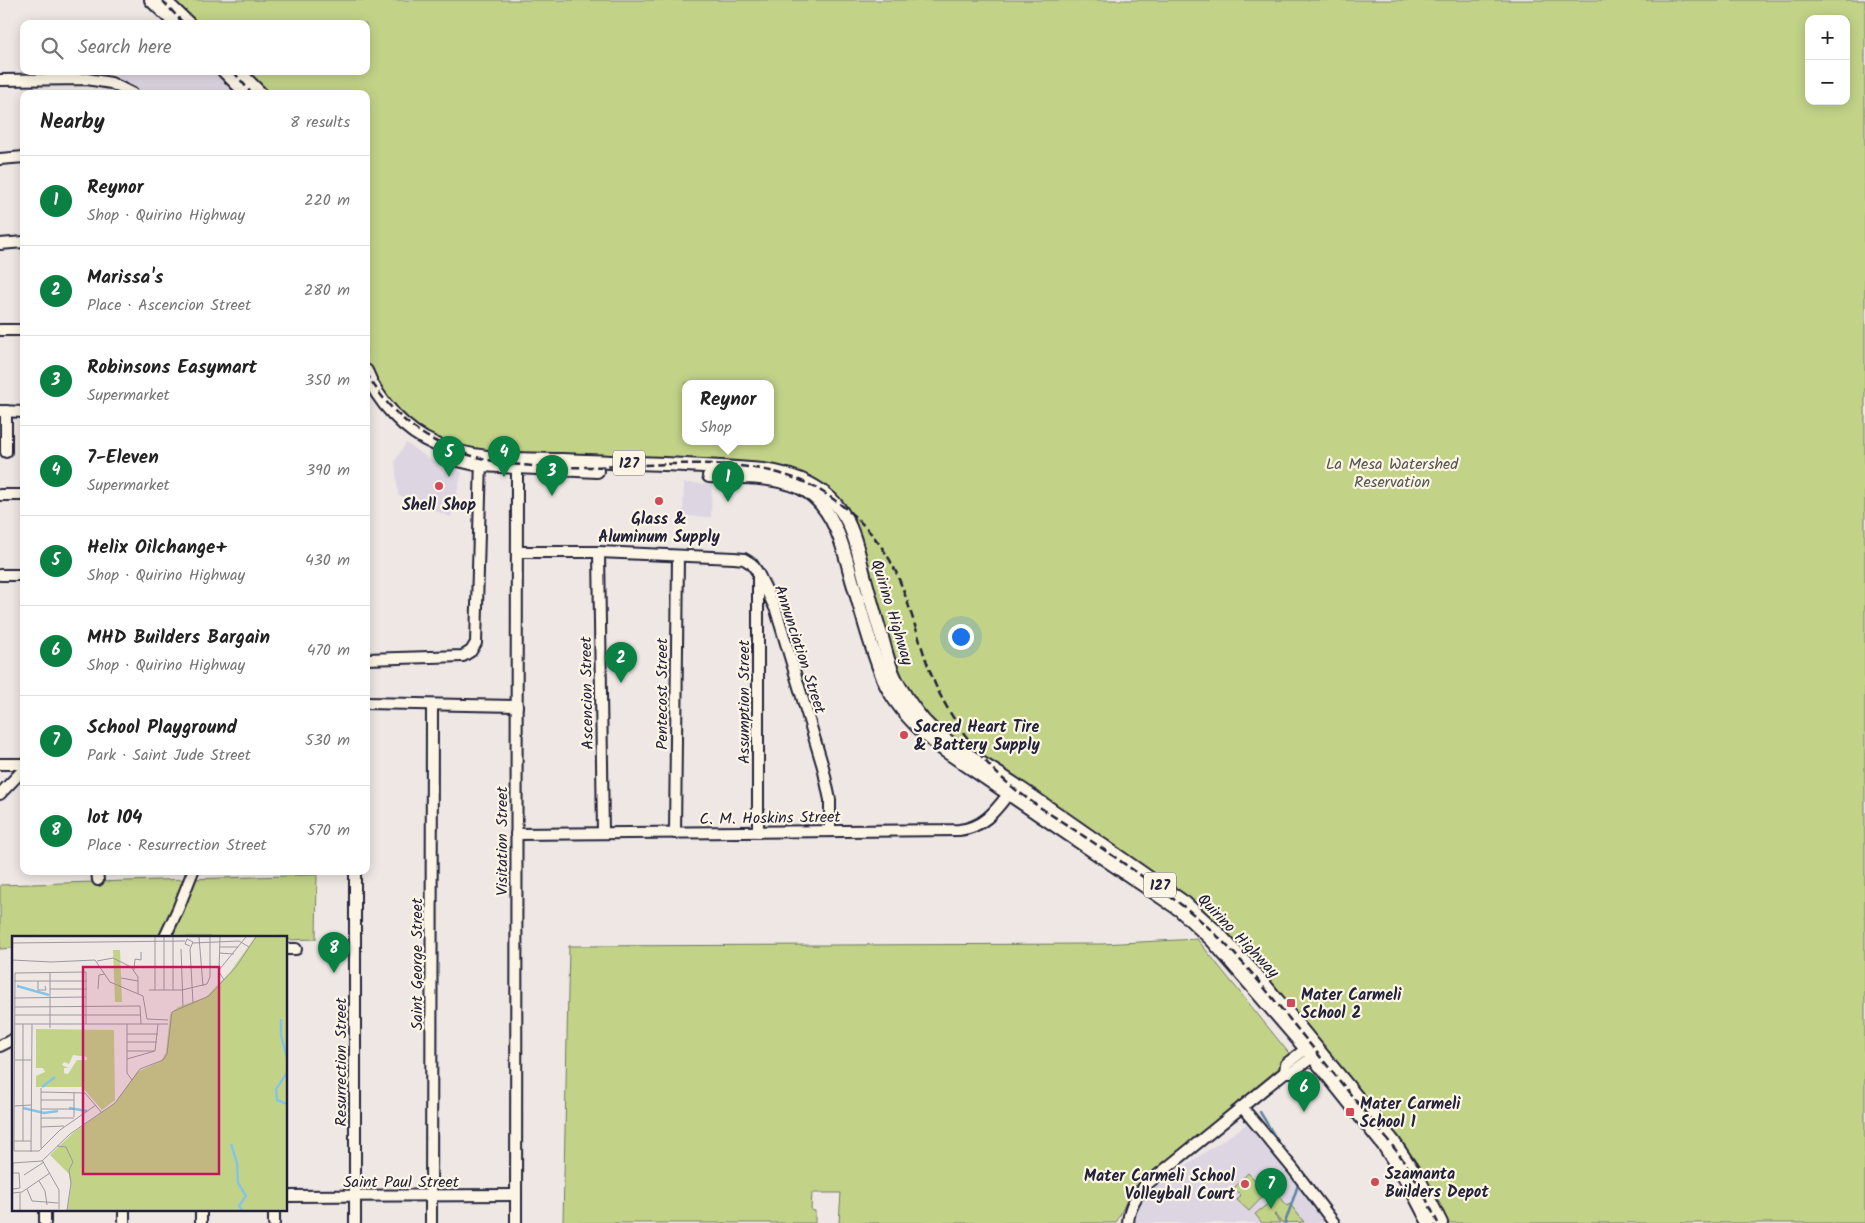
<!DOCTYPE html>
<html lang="en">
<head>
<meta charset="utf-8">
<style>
  :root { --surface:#fff; --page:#f2f2f2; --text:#222; --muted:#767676; --line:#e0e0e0; --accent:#0b8043 }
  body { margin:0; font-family:Kalam,sans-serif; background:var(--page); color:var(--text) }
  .controls { position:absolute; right:15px; top:15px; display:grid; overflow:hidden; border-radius:10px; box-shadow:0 2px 12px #0003 }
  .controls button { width:45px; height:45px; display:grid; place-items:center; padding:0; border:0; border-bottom:1px solid var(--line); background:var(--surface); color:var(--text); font:25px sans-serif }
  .you { position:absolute; left:960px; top:636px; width:18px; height:18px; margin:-12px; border:4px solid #fff; border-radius:50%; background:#1a73e8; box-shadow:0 0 0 8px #1a73e833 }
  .badge { display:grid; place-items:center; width:32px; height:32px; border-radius:50%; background:var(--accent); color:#fff; font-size:16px; font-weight:700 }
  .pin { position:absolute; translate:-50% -41px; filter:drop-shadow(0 1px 2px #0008) }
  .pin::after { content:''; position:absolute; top:26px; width:18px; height:15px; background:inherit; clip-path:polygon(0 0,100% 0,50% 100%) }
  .popup { position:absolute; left:682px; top:380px; width:92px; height:65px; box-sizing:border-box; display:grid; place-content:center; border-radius:10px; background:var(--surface); filter:drop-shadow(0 1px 4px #0005); font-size:16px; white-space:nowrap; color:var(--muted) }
  .popup b { font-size:19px; color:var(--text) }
  .popup::after { content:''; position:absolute; left:50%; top:100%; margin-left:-10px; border:10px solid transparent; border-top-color:var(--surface) }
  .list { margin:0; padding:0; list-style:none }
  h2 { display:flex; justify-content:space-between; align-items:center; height:65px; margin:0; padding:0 20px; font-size:21px }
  h2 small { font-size:16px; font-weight:400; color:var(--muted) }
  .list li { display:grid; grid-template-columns:32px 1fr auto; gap:15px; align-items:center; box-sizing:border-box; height:90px; padding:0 20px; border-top:1px solid var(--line) }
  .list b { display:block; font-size:19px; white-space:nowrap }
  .list p { margin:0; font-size:16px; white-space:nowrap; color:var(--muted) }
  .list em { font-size:16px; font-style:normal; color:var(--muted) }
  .icon { flex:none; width:28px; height:28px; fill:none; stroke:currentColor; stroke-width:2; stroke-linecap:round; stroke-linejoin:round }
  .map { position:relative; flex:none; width:1865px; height:1223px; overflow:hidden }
  .search { position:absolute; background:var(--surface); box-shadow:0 2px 12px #0003; left:20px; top:20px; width:350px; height:55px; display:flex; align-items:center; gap:12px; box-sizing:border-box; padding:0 18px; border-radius:10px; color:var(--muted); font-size:19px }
  .panel { position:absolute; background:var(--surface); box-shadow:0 2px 12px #0003; left:20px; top:90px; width:350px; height:785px; border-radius:10px }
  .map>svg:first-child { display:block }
</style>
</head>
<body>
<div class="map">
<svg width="1865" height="1223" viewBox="0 0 1865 1223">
  <rect width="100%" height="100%" fill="#eee7e4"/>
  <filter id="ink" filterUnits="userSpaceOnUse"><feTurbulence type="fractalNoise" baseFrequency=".02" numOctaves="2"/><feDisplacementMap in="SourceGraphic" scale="10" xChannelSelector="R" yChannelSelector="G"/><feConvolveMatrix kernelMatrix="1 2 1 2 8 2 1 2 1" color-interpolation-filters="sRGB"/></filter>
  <g filter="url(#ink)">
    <g fill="#ddd6e2">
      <polygon points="118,71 218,71 241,94 137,94 116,79"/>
      <polygon points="406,443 428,458 462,472 451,517 398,495 395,461"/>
      <polygon points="684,483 712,484 711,517 683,516"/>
      <polygon points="1247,1124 1319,1212 1325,1223 1134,1223 1134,1210 1141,1195"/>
    </g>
    <g fill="#c2d388" stroke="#727a62" fill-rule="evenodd">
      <path d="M 155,0 L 1865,0 L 1865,1223 L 1441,1223 L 1260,979 L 950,742 L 909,701 L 853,549 L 836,510 L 781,476 L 522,462 L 432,446 L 366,382 L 366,94 L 253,94 L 230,71 L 366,71 L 366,24 L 180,24 ZM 1809,19 L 1846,19 L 1846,101 L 1809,101 ZM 686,383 L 770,383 L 770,441 L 686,441 Z"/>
      <polygon points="317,875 316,939 286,940 286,937 14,937 14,948 0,949 0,885"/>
      <polygon points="1197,939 1292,1057 1133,1188 1116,1223 839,1223 841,1193 812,1193 811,1210 815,1211 815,1223 563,1223 569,946 1102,944"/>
      <polygon points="1248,1173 1255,1180 1261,1174 1273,1186 1249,1211 1237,1200 1241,1195 1234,1188"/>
      <polygon points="1279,1195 1287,1206 1290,1204 1304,1222 1282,1223 1275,1215 1277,1213 1274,1215 1280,1223 1262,1223 1255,1214"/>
    </g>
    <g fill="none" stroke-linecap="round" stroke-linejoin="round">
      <g stroke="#5d83a1" stroke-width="2.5">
        <polyline points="1260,1112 1282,1148"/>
        <polyline points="1285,1223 1299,1182"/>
      </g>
      <defs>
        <g id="minor">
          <polyline points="0,80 87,79 111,83 133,94"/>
          <polyline points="0,159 24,157"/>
          <polyline points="0,244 24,242"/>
          <polyline points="0,330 24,330"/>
          <polyline points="0,411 24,412"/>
          <polyline points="6,411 6,452"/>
          <polyline points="0,495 24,495"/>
          <polyline points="517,552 599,552 734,558 744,559 752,564 758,573 776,610 823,767 830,800 830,831"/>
          <polyline points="599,552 603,833"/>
          <polyline points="0,575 24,575"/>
          <polyline points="366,659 463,656 471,651 476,643 481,459"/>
          <polyline points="366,703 517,706"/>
          <polyline points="0,764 24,764"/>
          <polyline points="0,794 24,769"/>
          <polyline points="758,832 758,576"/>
          <polyline points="675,833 678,556"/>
          <path d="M 516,834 L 959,830 C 986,827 997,808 1013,788"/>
          <polyline points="97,871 98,880"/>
          <polyline points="355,871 355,1223"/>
          <polyline points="165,937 178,909 193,871"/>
          <polyline points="286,949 296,949"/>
          <polyline points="0,1046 14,1039"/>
          <polyline points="1285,1072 1286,1064 1311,1045"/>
          <polyline points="1242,1107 1294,1170 1334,1223"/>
          <polyline points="286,1196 516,1195"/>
          <polyline points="45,1209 45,1223"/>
          <polyline points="274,1209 274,1223"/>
          <polyline points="124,1223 124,1209"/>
          <polyline points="201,1223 201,1209"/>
          <polyline points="431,1223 432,705"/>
          <polyline points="516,1223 517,462"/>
          <path d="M 1128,1223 C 1129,1207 1136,1195 1147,1184 L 1285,1072 L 1292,1072 L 1318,1053"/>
        </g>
        <g id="major">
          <polyline points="151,0 176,24"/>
          <polyline points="164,0 189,24"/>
          <polyline points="224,71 247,94"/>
          <polyline points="238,71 261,94"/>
          <path d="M 366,371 C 378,402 405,431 435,444 C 475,461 520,459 562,460 C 629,463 697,464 763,470 C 796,474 828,488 845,517 C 855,534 859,556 864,575 C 870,597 876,619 883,641 C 887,656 891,673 900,687 C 909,702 919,717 932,729 C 957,751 989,766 1017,786 C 1073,824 1129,864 1185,903 L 1219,934 L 1260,979 L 1393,1141 L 1421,1183 L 1441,1223"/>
          <polyline points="458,460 480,465 597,471"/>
          <path d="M 709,476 C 738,477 785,475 809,493 C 836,513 844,550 852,580 C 863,615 871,652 886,685 C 899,711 921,732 944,750 L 1180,910 L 1212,940 L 1313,1057 L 1385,1147 L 1411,1188 L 1429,1223"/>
        </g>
      </defs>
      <use href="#minor" stroke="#22223b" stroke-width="14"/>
      <use href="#major" stroke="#22223b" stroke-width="16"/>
      <use href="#minor" stroke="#fcf5e5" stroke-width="10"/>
      <use href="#major" stroke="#fcf5e5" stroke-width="12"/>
      <g stroke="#22223b" stroke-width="2.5" stroke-dasharray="8 4" stroke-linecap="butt">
        <polyline points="162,0 184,24"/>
        <polyline points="233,71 252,94"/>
        <path d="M 366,372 C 430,487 560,467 672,464 C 720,463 772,464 816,488 C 849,507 880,537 896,572 C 912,609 920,648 935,684 C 947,711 964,735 983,758 C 1008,789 1043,809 1076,831 C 1111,854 1145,878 1179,903 C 1226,938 1263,986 1300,1032 C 1323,1060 1346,1089 1370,1118 C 1382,1133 1395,1148 1406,1164 C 1419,1183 1428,1203 1438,1223"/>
      </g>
    </g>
  </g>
  <g fill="#d1495b" stroke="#fcf5e5" stroke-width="2">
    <circle cx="439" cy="486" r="5"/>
    <circle cx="659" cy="501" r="5"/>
    <circle cx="904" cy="735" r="5"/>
    <rect x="1286" y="998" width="10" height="10" rx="2.5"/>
    <rect x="1345" y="1107" width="10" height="10" rx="2.5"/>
    <circle cx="1375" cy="1182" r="5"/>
    <circle cx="1245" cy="1184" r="5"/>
  </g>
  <g text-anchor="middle" stroke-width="4.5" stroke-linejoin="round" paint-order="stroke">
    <g fill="#fcf5e5" stroke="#63616e" stroke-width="1">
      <rect x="613" y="450.5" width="32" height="25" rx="4"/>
      <rect x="1144" y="872.5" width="32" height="25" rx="4"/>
    </g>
    <g font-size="15" font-weight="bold" fill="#22223b">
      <text x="629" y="468">127</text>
      <text x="1160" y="890">127</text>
    </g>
    <g font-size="16" fill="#525752" stroke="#fcf5e5">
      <text x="1392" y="469">La Mesa Watershed<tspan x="1392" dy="18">Reservation</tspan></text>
    </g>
    <g font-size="16" font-weight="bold" fill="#22223b" stroke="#fcf5e5" text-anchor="start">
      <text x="439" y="510" text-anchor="middle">Shell Shop</text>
      <text x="659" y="524" text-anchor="middle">Glass &amp;<tspan x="659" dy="18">Aluminum Supply</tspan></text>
      <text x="914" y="732">Sacred Heart Tire<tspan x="914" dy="18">&amp; Battery Supply</tspan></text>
      <text x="1301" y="1000">Mater Carmeli<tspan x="1301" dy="18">School 2</tspan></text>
      <text x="1360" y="1109">Mater Carmeli<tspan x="1360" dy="18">School 1</tspan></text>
      <text x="1385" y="1179">Szamanta<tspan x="1385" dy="18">Builders Depot</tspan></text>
      <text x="1235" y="1181" text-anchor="end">Mater Carmeli School<tspan x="1235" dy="18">Volleyball Court</tspan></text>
    </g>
    <g font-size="16" fill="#22223b" stroke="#fcf5e5">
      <text transform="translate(893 612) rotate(73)" y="6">Quirino Highway</text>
      <text transform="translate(801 649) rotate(72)" y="6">Annunciation Street</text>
      <text transform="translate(586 693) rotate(-91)" y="6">Ascencion Street</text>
      <text transform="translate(661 694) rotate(-90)" y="6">Pentecost Street</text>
      <text transform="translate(743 702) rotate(-90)" y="6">Assumption Street</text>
      <text transform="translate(770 817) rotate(-1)" y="6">C. M. Hoskins Street</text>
      <text transform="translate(501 841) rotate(-90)" y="6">Visitation Street</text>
      <text transform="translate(1239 935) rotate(46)" y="6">Quirino Highway</text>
      <text transform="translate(416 964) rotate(-90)" y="6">Saint George Street</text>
      <text transform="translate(340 1062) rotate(-90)" y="6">Resurrection Street</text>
      <text x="401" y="1187">Saint Paul Street</text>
    </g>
  </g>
  <g transform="translate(12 936)">
    <rect width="275" height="275" fill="#eee7e4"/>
    <path d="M 243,1 L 275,1 L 275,274 L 55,274 L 59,251 L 57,238 L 38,219 L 62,196 L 103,167 L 125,136 L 149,125 L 154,116 L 158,78 L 166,71 L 194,61 L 218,36 ZM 101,14 L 108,14 L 110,66 L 103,66 ZM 24,93 L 102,94 L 103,164 L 90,174 L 70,151 L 24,151 L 24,140 L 33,136 L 31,132 L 24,132 ZM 61,119 L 75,121 L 75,124 L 65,124 L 56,138 L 52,137 L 52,132 L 56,132 L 50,129 L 52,126 L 57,128 Z" fill="#c2d388" fill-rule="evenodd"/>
    <path fill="none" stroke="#85c4e5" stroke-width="2.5" d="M 5,50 L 37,59M 269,83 L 269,99 L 275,122M 275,137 L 264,153 L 265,164 L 275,168M 30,151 L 43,141M 11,172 L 32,177 L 46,175M 57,172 L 75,175M 219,208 L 225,227 L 226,247 L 234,260 L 227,270 L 230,274"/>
    <path fill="none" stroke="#9c98a0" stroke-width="1" d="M 143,1 L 143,54M 187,1 L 191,50M 208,1 L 207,36 L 212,44M 0,7 L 173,5M 181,7 L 227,5 L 237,11M 178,10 L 173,8 L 175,3 L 181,6 L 178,13 L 181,67M 208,11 L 226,11M 169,13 L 171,70M 207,17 L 222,18M 0,24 L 39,26 L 83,24 L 98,46 L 131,60 L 135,83 L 156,84M 85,25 L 101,22 L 119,31 L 126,41 L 126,58M 122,34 L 123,23 L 129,24 L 129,16M 207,34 L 234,1M 38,36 L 38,92M 109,42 L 126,45M 2,45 L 75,45M 26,45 L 26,54 L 34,54 L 33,50M 38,53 L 75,53M 86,53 L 87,39 L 93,38M 137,54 L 170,54 L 195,48 L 198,41 L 198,1M 152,54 L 152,1M 161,54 L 161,1M 2,62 L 74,61M 3,71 L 128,70 L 129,88M 3,79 L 129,79M 3,88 L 156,88M 74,88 L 74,36 L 3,37 L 2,215 L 27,215 L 48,194 L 84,169M 115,88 L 115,137 L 120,144M 115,98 L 146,98M 115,106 L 145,106M 115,115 L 142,115M 143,115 L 146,88M 115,123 L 143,115M 2,124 L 19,124M 29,156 L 73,157 L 90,177M 62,156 L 62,181M 29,164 L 62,164M 2,170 L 19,169M 29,173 L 62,173M 29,182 L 62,182M 29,191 L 52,190M 2,205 L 19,205M 11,205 L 11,88M 45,210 L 54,211 L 61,226 L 57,234 L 59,247 L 55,274M 29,212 L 29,152M 19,216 L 20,88M 30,224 L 47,254 L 47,273M 0,227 L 30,225 L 58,198 L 103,167 L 128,133 L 151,124 L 155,118 L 160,76 L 197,60 L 224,31 L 244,1M 1,237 L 7,237 L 8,252 L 1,253M 12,239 L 32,226M 27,245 L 33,255 L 35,269M 15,253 L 20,265 L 46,267M 1,257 L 10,256 L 38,237M 0,274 L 1,226M 8,274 L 8,257"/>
    <path fill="#c2185b" fill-opacity="0.15" stroke="#c2185b" stroke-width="2.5" d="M 71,31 L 207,31 L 207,238 L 71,238 Z"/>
    <rect width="275" height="275" fill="none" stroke="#22223b" stroke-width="2.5"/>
  </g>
</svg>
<div class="controls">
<button>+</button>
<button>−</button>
</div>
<div class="you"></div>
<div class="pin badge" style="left:728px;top:502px">1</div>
<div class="popup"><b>Reynor</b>Shop</div>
<div class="pin badge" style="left:621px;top:683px">2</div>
<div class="pin badge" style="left:552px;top:496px">3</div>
<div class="pin badge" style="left:504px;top:477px">4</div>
<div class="pin badge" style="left:449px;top:477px">5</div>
<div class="pin badge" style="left:1304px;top:1112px">6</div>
<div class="pin badge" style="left:1271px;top:1209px">7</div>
<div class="pin badge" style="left:334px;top:973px">8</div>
<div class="search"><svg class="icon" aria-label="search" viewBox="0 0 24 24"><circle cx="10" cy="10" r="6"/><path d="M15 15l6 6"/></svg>Search here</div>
<section class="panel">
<h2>Nearby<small>8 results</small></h2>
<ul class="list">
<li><span class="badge">1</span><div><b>Reynor</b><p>Shop · Quirino Highway</p></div><em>220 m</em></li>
<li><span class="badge">2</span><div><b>Marissa's</b><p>Place · Ascencion Street</p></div><em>280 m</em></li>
<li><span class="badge">3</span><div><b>Robinsons Easymart</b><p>Supermarket</p></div><em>350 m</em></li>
<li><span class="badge">4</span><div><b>7-Eleven</b><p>Supermarket</p></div><em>390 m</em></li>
<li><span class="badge">5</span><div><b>Helix Oilchange+</b><p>Shop · Quirino Highway</p></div><em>430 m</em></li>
<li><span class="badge">6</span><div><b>MHD Builders Bargain</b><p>Shop · Quirino Highway</p></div><em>470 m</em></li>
<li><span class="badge">7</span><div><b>School Playground</b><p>Park · Saint Jude Street</p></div><em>530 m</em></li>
<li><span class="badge">8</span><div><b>lot 104</b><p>Place · Resurrection Street</p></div><em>570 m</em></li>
</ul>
</section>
</div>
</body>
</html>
